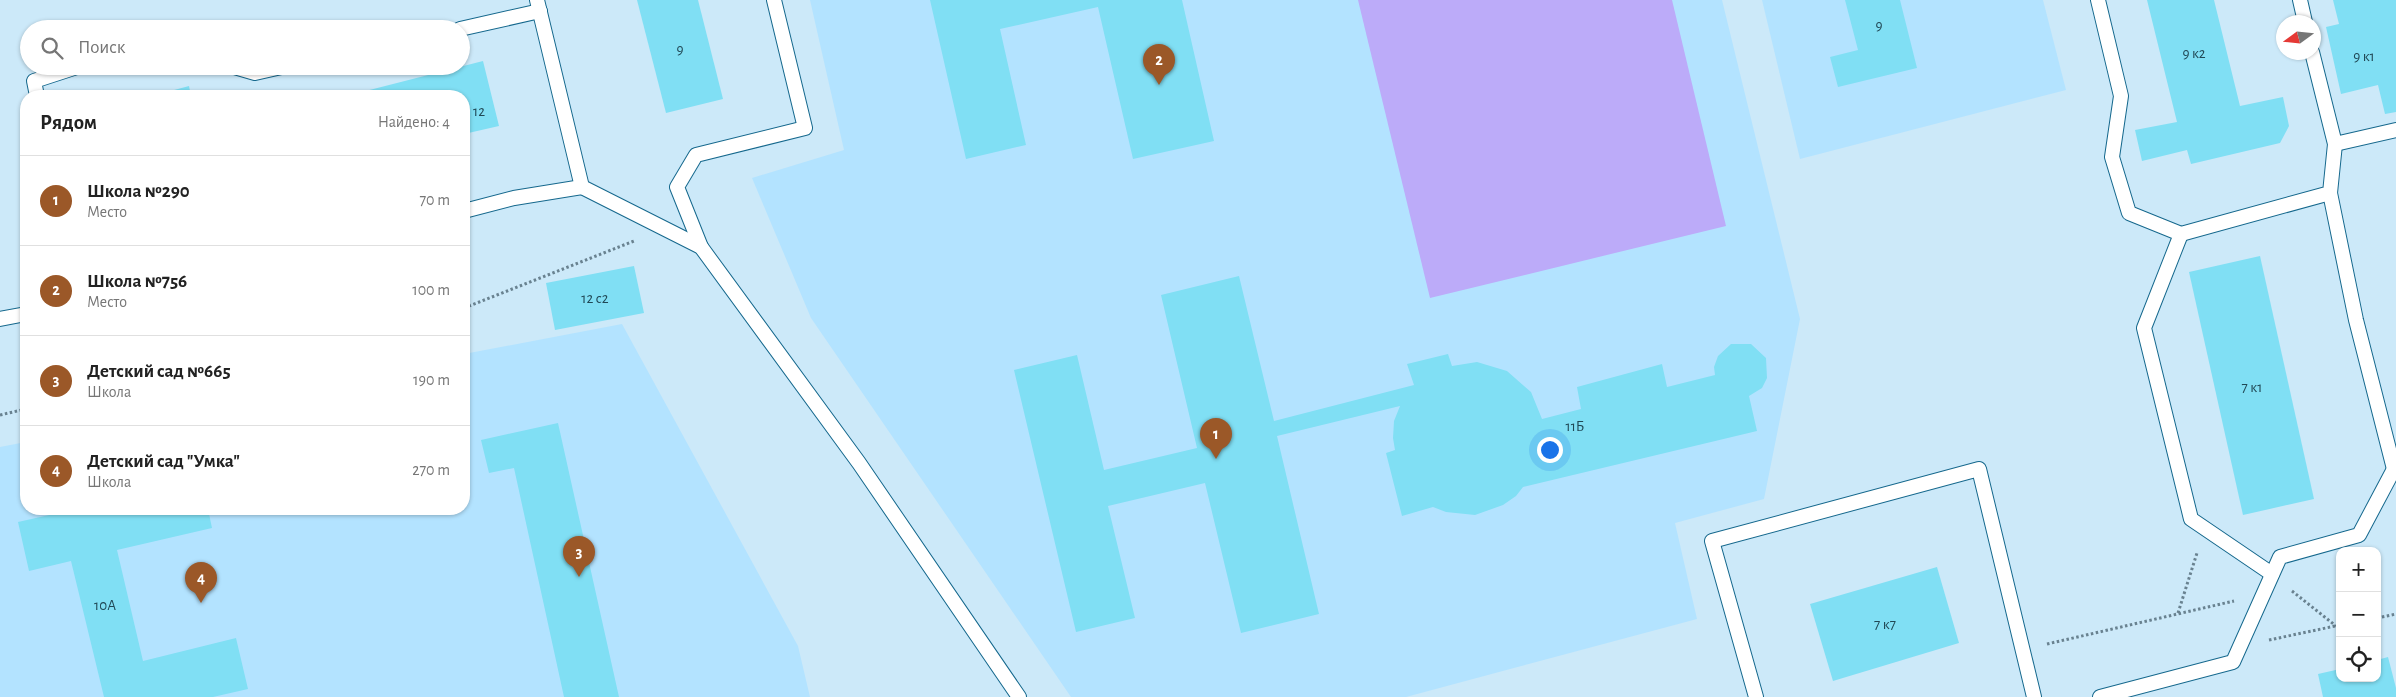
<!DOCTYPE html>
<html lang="ru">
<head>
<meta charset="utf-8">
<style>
  :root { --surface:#fff; --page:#f6f6f6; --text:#222; --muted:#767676; --line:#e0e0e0; --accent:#9b5828 }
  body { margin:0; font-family:"Alegreya Sans",sans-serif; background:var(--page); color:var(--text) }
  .controls { position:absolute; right:15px; bottom:15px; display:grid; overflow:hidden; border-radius:10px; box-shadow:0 1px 4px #0004 }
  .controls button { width:45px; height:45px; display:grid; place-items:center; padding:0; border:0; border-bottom:1px solid var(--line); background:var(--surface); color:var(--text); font:25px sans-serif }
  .compass { position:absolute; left:2276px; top:15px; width:45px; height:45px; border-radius:50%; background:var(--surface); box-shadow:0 1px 4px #0004; rotate:255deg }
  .you { position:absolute; left:1549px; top:449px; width:18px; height:18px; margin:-12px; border:4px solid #fff; border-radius:50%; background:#1a73e8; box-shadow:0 0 0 8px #1a73e833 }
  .badge { display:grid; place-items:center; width:32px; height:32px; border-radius:50%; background:var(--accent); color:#fff; font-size:16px; font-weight:700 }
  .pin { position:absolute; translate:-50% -41px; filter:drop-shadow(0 1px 2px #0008) }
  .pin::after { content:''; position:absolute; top:26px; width:18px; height:15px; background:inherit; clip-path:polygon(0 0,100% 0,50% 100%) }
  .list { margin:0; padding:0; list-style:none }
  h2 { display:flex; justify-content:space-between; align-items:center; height:65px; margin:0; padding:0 20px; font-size:21px }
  h2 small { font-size:16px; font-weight:400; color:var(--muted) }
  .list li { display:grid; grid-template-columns:32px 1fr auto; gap:15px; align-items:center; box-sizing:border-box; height:90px; padding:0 20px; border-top:1px solid var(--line) }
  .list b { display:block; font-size:19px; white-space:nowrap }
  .list p { margin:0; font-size:16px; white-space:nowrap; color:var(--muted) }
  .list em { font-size:16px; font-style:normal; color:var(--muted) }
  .icon { flex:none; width:28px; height:28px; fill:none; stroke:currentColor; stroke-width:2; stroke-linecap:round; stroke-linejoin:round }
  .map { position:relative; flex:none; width:2396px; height:697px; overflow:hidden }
  .search { position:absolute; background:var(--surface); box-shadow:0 1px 4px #0004; left:20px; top:20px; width:450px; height:55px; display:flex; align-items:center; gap:12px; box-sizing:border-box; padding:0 18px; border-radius:28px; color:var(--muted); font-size:19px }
  .panel { position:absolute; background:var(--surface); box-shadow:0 1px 4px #0004; left:20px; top:90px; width:450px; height:425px; border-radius:20px }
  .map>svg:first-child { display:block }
</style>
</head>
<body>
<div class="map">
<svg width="2396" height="697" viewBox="0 0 2396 697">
  <rect width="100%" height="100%" fill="#cce9f9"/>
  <g fill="#b3e3ff">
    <polygon points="810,0 1722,0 1800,319 1764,499 1675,523 1697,619 1406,697 1071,697 811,318 752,178 844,150"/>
    <polygon points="1762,0 2043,0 2066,90 1800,159"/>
    <polygon points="622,324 798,646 810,697 0,697 0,447 26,442 26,509 464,509 464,354"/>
  </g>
  <polygon fill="#bcabf9" points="1358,0 1672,0 1726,226 1430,298"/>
  <g fill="#80dff4">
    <polygon points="637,0 698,0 723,99 666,113"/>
    <polygon points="930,0 1182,0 1214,141 1133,159 1098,7 1000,29 1026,145 966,159"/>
    <polygon points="1845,0 1900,0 1917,68 1838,87 1830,57 1858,50"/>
    <polygon points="2147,0 2214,0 2240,106 2283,97 2289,126 2280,143 2191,164 2187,150 2142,161 2135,130 2177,122"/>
    <polygon points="2333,0 2396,0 2396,112 2385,114 2378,85 2341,94 2326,27 2339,24"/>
    <polygon points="483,61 499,126 464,134 464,96 346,96"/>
    <polygon points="189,86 191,96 152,96"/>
    <polygon points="2260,256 2314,499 2243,515 2189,272"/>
    <polygon points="634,266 644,313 555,330 546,283"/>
    <polygon points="1239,276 1274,421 1414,385 1407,364 1448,354 1452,366 1477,362 1507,371 1531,392 1542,419 1581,409 1577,387 1662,364 1667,387 1715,375 1714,367 1718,356 1731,344 1751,344 1766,358 1767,378 1762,388 1749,396 1757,431 1523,487 1516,496 1503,505 1475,515 1446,512 1433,507 1402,516 1386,453 1395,450 1393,438 1394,421 1400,406 1277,436 1319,614 1241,633 1205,483 1108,506 1135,618 1076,632 1014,370 1077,355 1104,470 1197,448 1161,295"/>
    <polygon points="558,423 619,697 564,697 514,468 489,473 481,440"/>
    <polygon points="76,509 208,509 212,528 117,550 143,661 236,638 248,689 213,697 104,697 71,561 29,571 18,522"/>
    <polygon points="1937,567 1959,643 1833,681 1810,604"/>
    <polygon points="2388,657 2396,688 2396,697 2323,697 2318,674 2340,669 2340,678 2377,678 2377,660"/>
  </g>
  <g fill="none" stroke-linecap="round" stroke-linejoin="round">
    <defs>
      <g id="lane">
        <polyline points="537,0 582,187 701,247 859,463 1019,697"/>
        <polyline points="2098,0 2121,96 2112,157 2129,213 2181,234 2330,193 2335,144 2312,52"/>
        <polyline points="2300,0 2305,22"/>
        <polyline points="460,29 540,11"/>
        <polyline points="231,66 255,73 286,66"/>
        <polyline points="37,96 34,81 80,66"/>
        <polyline points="2335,144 2396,130"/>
        <polyline points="2330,193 2356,320 2394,469"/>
        <polyline points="464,211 514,198 582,187"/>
        <polyline points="2181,234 2144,328 2191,519 2272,574"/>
        <polyline points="701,247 677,187 696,155 805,128 774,0"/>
        <polyline points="0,319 26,314"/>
        <polyline points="1756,697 1712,541 1979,469 2034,697"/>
        <polyline points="2100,697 2233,662 2280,557 2359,535 2394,469 2396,470"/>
      </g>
    </defs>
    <use href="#lane" stroke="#15688d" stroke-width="16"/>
    <g stroke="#698290" stroke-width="3" stroke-dasharray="2.5 2.5" stroke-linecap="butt">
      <polyline points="464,308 634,241"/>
      <polyline points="0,415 26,409"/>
      <polyline points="2292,591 2336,626"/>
      <polyline points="2178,613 2197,553"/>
      <polyline points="2377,618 2396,614"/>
      <polyline points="2269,640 2340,625"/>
      <polyline points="2047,644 2234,601"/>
    </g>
    <use href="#lane" stroke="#fff" stroke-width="14"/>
  </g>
  <g text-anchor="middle" stroke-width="5" stroke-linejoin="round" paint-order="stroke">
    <g font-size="15" fill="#204855">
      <text x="1879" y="30">9</text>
      <text x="680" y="54">9</text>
      <text x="2194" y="58">9 к2</text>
      <text x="2364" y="61">9 к1</text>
      <text x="479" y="116">12</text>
      <text x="595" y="303">12 с2</text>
      <text x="2252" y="392">7 к1</text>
      <text x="1575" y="431">11Б</text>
      <text x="105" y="610">10А</text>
      <text x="1885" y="629">7 к7</text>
    </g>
  </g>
</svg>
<div class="controls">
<button>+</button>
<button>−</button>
<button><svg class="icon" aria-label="locate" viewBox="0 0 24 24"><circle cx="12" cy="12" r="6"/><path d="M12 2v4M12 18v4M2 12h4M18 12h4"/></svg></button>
</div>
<svg class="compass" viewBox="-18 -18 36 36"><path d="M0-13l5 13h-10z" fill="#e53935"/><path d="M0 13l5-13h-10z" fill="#767676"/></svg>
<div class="you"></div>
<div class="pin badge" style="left:1216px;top:459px">1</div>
<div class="pin badge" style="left:1159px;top:85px">2</div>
<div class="pin badge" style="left:579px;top:577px">3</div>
<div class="pin badge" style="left:201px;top:603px">4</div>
<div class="search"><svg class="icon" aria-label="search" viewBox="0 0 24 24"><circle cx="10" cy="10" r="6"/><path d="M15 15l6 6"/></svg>Поиск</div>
<section class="panel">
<h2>Рядом<small>Найдено: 4</small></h2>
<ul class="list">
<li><span class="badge">1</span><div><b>Школа №290</b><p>Место</p></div><em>70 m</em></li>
<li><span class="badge">2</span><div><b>Школа №756</b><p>Место</p></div><em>100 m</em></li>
<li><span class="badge">3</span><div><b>Детский сад №665</b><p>Школа</p></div><em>190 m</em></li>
<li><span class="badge">4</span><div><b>Детский сад &quot;Умка&quot;</b><p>Школа</p></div><em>270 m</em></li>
</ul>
</section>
</div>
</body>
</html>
